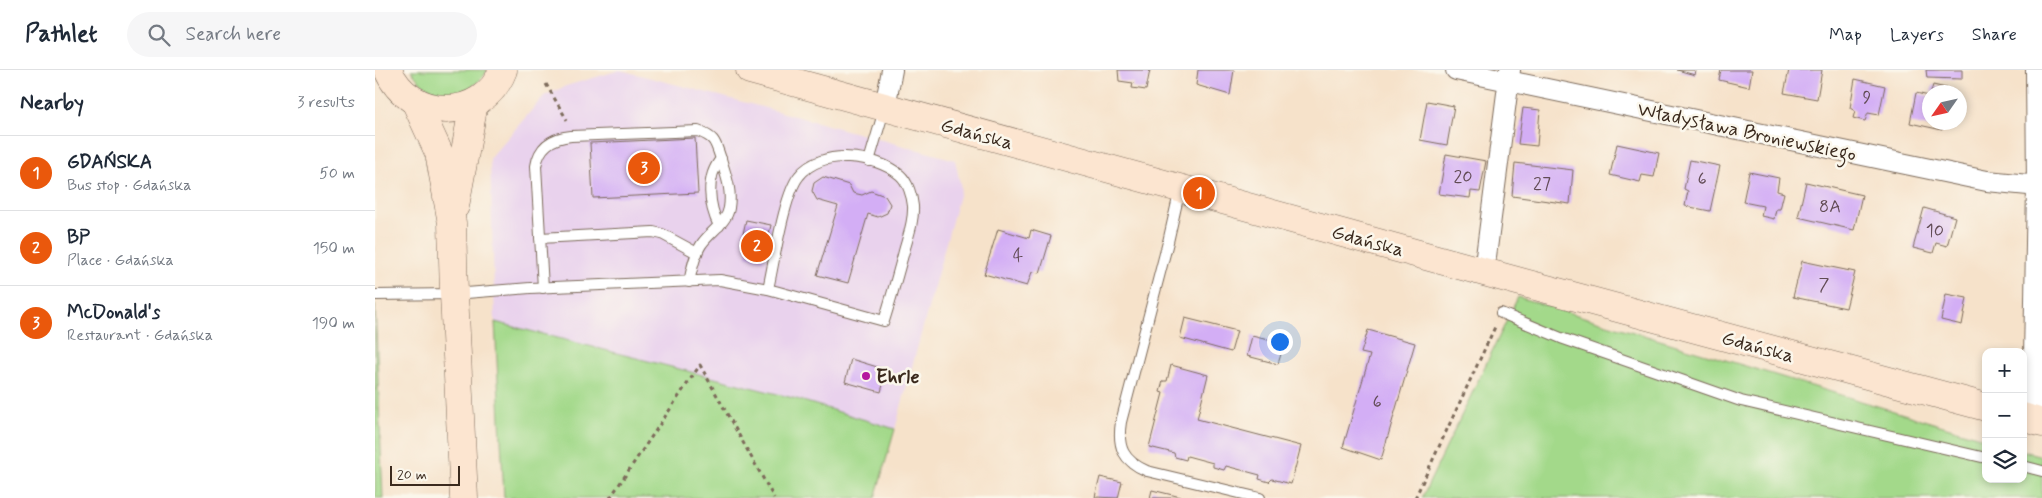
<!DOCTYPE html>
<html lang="en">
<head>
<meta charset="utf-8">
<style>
  :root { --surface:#fff; --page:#f6f6f7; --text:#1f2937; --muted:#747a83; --line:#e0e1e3; --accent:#ea580c }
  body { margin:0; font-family:Mynerve,sans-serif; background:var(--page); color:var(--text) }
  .controls { position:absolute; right:15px; bottom:15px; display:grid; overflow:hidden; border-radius:10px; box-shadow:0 2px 8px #0003 }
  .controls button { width:45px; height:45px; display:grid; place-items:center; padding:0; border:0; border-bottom:1px solid var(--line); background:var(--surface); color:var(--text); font:25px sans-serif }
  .compass { position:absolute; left:1547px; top:15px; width:45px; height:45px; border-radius:50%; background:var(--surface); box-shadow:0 2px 8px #0003; rotate:236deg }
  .scale { position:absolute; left:15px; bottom:12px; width:70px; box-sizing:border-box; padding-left:5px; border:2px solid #3b2a1e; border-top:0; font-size:14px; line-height:18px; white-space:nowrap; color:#3b2a1e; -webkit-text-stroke:4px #fbf7ec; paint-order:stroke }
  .you { position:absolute; left:904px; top:271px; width:18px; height:18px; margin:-12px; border:4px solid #fff; border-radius:50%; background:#1a73e8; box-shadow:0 0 0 8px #1a73e833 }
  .badge { display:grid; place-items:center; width:32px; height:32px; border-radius:50%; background:var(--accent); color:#fff; font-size:16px; font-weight:700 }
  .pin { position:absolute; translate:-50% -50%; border:2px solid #fff; box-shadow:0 1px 5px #0006 }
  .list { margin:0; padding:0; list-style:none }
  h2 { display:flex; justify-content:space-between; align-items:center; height:65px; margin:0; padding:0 20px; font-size:21px }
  h2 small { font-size:16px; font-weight:400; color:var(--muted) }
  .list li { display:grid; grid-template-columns:32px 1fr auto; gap:15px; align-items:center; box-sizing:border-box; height:75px; padding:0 20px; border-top:1px solid var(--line) }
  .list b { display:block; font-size:19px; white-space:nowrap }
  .list p { margin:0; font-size:16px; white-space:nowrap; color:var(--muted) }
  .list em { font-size:16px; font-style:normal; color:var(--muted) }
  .icon { flex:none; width:28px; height:28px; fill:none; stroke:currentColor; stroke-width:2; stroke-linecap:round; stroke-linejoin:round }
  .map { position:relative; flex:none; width:1667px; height:428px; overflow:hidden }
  header { display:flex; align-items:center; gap:30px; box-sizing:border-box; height:70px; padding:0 25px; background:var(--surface); border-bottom:1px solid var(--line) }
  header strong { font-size:24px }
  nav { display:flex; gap:28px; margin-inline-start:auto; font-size:18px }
  .search { width:350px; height:45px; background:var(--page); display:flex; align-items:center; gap:12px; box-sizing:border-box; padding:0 18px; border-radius:28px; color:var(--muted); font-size:19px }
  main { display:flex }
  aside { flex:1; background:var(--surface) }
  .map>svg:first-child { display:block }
</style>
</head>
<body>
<header>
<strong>Pathlet</strong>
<div class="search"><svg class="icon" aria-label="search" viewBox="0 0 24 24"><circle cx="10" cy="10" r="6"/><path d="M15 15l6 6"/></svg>Search here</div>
<nav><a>Map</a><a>Layers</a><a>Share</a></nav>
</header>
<main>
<aside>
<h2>Nearby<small>3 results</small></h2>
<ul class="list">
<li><span class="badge">1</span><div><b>GDAŃSKA</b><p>Bus stop · Gdańska</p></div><em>50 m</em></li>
<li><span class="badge">2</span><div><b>BP</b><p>Place · Gdańska</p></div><em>150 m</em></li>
<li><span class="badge">3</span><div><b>McDonald's</b><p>Restaurant · Gdańska</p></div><em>190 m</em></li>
</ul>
</aside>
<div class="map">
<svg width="1667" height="428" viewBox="0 0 1667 428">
  <rect width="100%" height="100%" fill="#fbf7ec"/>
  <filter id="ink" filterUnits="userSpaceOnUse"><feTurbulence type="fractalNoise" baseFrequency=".02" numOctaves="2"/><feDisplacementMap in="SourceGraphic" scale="10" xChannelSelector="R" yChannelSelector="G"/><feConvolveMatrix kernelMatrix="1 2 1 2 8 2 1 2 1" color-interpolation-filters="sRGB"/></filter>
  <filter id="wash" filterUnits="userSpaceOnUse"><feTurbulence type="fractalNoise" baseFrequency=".0096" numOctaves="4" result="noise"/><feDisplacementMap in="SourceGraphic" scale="20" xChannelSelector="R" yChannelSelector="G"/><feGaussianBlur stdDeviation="1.12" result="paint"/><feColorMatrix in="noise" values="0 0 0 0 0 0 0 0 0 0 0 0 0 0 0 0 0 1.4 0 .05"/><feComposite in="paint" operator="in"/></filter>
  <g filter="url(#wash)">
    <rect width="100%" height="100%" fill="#f6e2ca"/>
    <polygon fill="#e9d2ed" points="245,0 383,36 580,90 586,118 520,359 418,328 120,252 115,88 169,26 191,16"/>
    <g fill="#a3d98a" stroke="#6f8254">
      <path d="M 36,0 L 113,0 C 93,31 55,32 36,0 Z"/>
      <polygon points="1143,227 1611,369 1611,409 1648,409 1648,381 1667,386 1667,428 1047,428"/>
      <polygon points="0,235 8,428 0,428"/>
      <polygon points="120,252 418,328 520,359 500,428 129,428"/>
    </g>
    <g id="blocks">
      <g fill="#d3aef5">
        <polygon points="743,0 775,0 771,20 757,18 758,13 744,11"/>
        <polygon points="823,0 859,0 855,25 821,15"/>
        <polygon points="1302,0 1321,0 1320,5"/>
        <polygon points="1346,0 1377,0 1374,17 1344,10"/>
        <polygon points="1414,0 1447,0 1442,29 1409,23"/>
        <polygon points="1551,0 1587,0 1587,9 1552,8"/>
        <polygon points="1480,9 1510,16 1504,45 1493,43 1490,51 1478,48 1480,41 1475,38"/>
        <polygon points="1558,15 1575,19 1574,22 1556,22"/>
        <polygon points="1541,23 1554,26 1554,52 1569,52 1567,60 1535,53"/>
        <polygon points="1052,31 1079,36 1072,75 1045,70"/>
        <polygon points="1148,38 1165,40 1162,76 1143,74"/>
        <polygon points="320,68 323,123 218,128 215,73"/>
        <polygon points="1242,74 1284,83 1279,107 1267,105 1265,112 1235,105"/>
        <polygon points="1071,84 1111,91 1105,122 1096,121 1095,128 1064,124"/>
        <polygon points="1315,90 1345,96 1335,141 1310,136 1313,121 1309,119"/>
        <polygon points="1140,93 1198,100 1195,134 1137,126"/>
        <polygon points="1374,102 1404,108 1402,121 1409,123 1405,139 1401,139 1399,149 1386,146 1388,136 1368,132"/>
        <polygon points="448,107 474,115 478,123 487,125 496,121 510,126 515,134 512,143 503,147 493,144 473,213 442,205 463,136 442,130 437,121 439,113"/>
        <polygon points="1431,112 1487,125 1479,160 1423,147"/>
        <polygon points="1549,138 1580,147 1572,176 1561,173 1558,183 1538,178"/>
        <polygon points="371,150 396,155 388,190 371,186 375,166 368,164"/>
        <polygon points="623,159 654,168 656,160 676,166 665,203 657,202 652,216 609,204"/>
        <polygon points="1427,191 1480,202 1471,238 1418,227"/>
        <polygon points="1571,224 1592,228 1587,255 1566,250"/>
        <polygon points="810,248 862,261 856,282 805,268"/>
        <polygon points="993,260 1040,273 1006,390 968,377 995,285 986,283"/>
        <polygon points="877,266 909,274 903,294 872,286"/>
        <polygon points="476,289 512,300 506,322 470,312"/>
        <polygon points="796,295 833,305 822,349 926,376 916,414 897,409 894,412 884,409 885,405 851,396 849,400 838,397 838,393 812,386 811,390 800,387 799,383 774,377 788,323 785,322 788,311 792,311"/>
        <polygon points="725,407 747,412 743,428 720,427"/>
        <polygon points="777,420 806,427 806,428 775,428"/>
      </g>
    </g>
  </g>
  <g filter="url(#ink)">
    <use href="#blocks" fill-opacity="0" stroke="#7c6a5a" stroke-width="1"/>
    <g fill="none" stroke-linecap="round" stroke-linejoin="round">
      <defs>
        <g id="service">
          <polyline points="494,91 510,37"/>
          <path d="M 805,119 L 793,172 L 746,352 C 742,377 748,391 772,401 L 885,428"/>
          <path d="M 344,156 C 334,136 330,107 346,89"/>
          <polyline points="165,168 278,162 287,164 322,183"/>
          <path d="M 168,218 L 161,96 C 164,77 176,68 196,66 L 323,61 C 341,68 340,72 346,89 C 351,106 357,119 354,138 C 352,153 334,162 326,175 C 319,186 317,199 314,212"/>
          <path d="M 0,225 L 79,224 L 155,218 L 345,210 L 393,219 L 509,251 C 516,229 522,207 528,185 C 532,169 539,153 538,136 C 537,126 533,112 525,105 C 500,84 446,78 424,106 C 409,124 399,193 393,219"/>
          <polyline points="1126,243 1186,268 1366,331 1611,388"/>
          <polyline points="1648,396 1667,401"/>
        </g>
        <g id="minor">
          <polyline points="1081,0 1612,111 1664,116"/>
          <polyline points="510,37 517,0"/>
          <polyline points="1109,202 1135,0"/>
        </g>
        <polyline id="tertiary" points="1656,349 1656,326 1661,289 1664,116 1663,0"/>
        <g id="secondary">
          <path d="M 13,0 C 34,51 108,53 128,0"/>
          <polyline points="375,0 1109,202 1611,337"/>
          <polyline points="41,33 64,83 77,153 79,224 89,428"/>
          <polyline points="80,136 99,33"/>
          <polyline points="1648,347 1667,353"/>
        </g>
      </defs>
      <use href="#service" stroke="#7c6a5a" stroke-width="12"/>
      <use href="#minor" stroke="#7c6a5a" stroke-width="22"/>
      <use href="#tertiary" stroke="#7c6a5a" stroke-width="26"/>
      <use href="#secondary" stroke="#7c6a5a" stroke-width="29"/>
      <g stroke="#7c6a5a" stroke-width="3" stroke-dasharray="4 4" stroke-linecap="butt">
        <polyline points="171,14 192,50"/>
        <polyline points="235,428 325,295 399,428"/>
        <polyline points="1040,428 1120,257"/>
      </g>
      <use href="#service" stroke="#fff" stroke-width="10"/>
      <use href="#minor" stroke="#fff" stroke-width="20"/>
      <use href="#tertiary" stroke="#fff" stroke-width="24"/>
      <use href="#secondary" stroke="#fce5d0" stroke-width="28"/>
    </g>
  </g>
  <circle fill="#b5179e" stroke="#fbf7ec" stroke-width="2" cx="491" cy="306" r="5"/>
  <g text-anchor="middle" stroke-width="5" stroke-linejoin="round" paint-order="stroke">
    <g font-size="18" fill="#614b54">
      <text x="1492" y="33">9</text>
      <text x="1088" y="112">20</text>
      <text x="1327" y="114">6</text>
      <text x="1167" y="119">27</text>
      <text x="1455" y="142">8A</text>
      <text x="1560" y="166">10</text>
      <text x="643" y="191">4</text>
      <text x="1449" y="220">7</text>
      <text x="1002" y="337">6</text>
    </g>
    <g font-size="20" fill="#3b2a1e" stroke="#fbf7ec">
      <text transform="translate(1372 61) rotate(12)" y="7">Władysława Broniewskiego</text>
      <text transform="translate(602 63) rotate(15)" y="7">Gdańska</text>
      <text transform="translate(993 170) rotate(15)" y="7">Gdańska</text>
      <text transform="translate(1383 276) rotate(15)" y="7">Gdańska</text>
    </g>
    <g font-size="20" font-weight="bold" fill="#3b2a1e" stroke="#fbf7ec" text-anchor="start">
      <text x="501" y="313">Ehrle</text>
    </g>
  </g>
</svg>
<div class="controls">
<button>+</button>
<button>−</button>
<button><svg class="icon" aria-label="layers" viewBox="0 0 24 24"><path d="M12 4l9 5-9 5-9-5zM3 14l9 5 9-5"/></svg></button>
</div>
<svg class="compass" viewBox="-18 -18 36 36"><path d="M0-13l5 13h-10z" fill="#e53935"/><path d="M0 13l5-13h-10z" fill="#747a83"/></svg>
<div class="scale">20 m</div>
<div class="you"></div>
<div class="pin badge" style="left:824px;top:123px">1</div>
<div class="pin badge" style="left:382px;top:176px">2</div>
<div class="pin badge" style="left:269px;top:98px">3</div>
</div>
</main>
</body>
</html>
